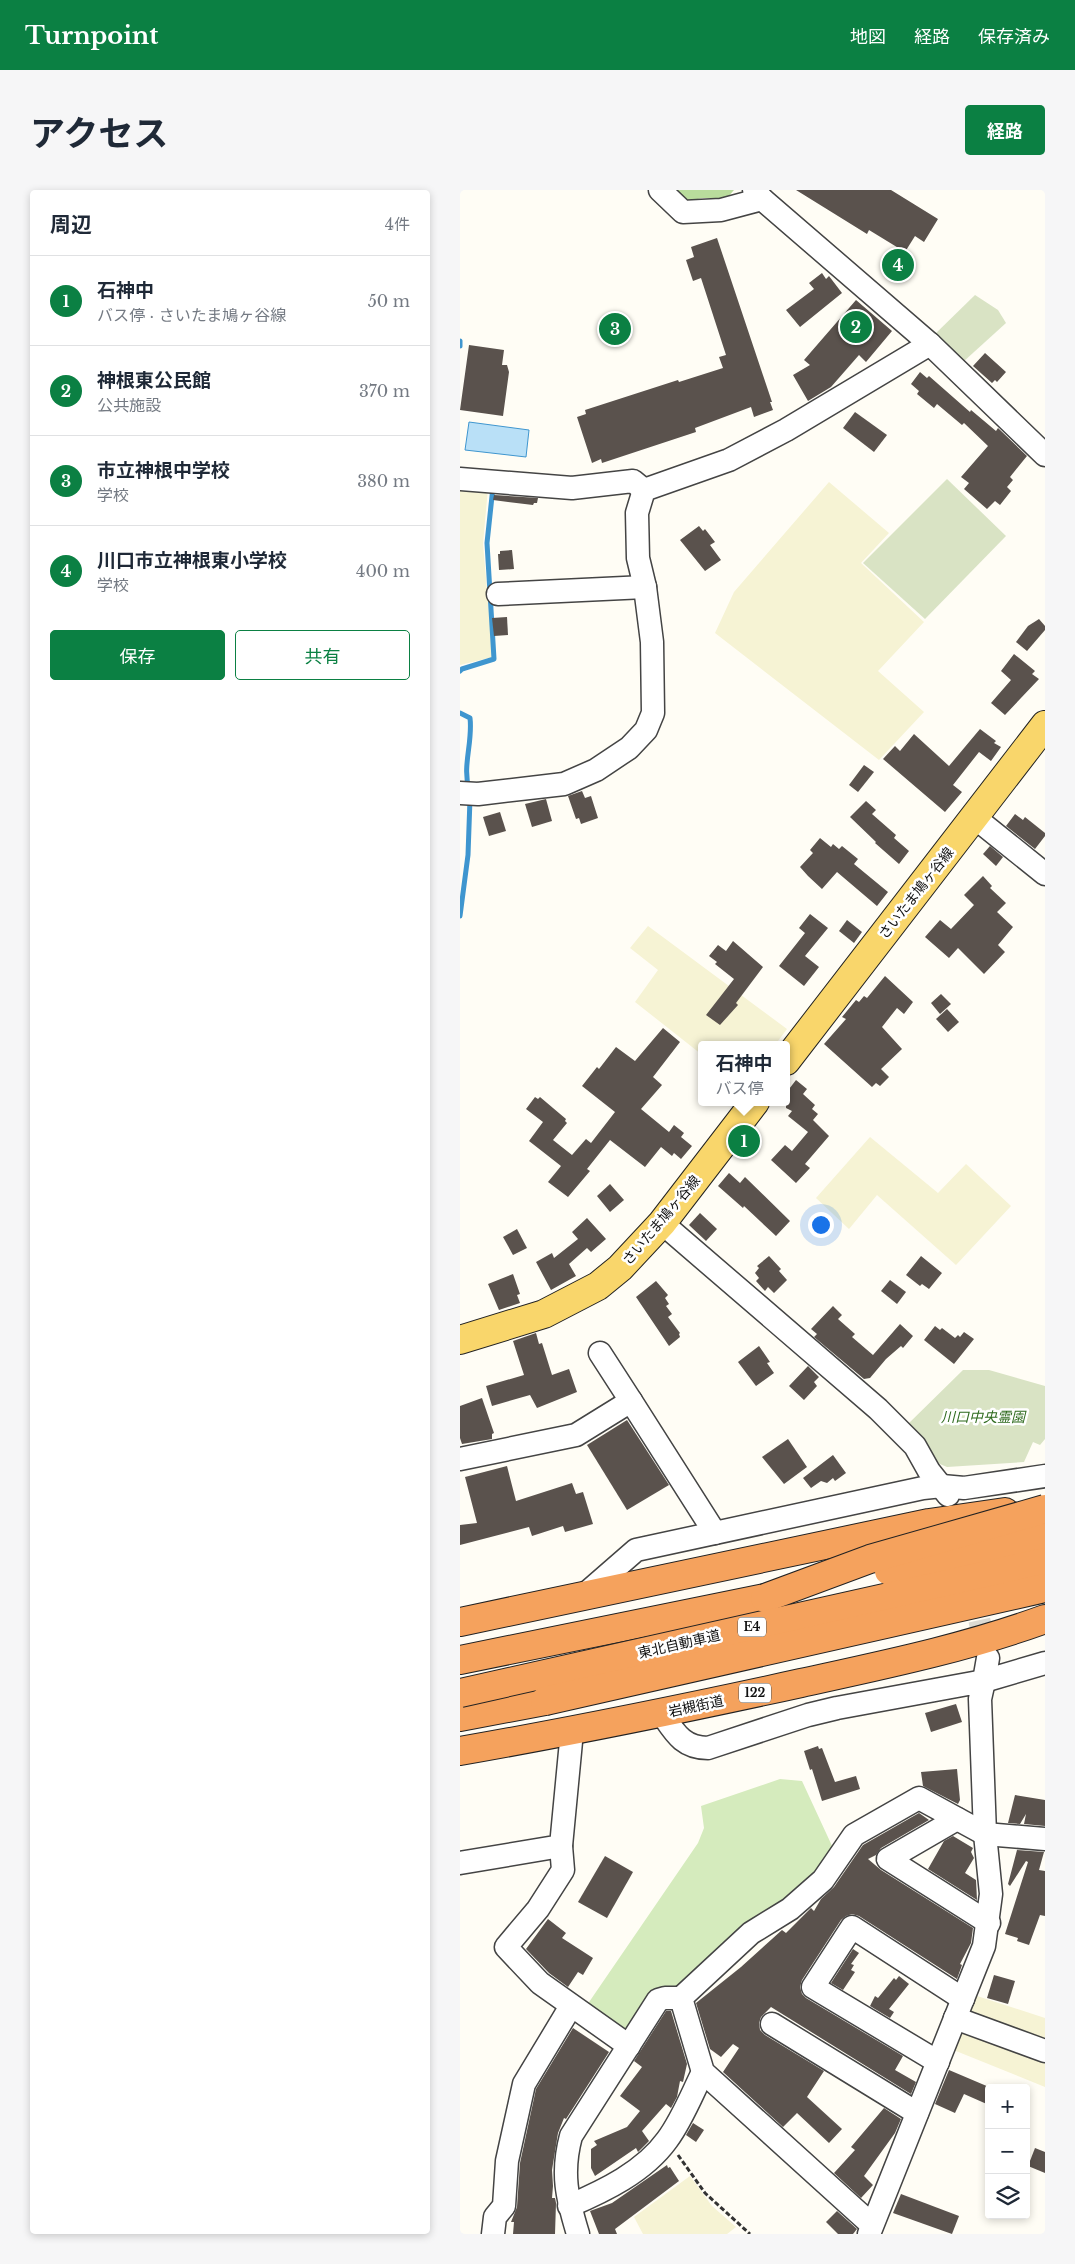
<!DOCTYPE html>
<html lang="ja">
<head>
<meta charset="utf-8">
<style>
  :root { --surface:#fff; --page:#f6f6f7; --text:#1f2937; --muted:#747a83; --line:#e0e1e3; --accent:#0b8043 }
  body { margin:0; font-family:"Libre Baskerville","Noto Sans JP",serif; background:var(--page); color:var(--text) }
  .controls { position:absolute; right:15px; bottom:15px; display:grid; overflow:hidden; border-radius:5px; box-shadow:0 2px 8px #0003 }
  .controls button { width:45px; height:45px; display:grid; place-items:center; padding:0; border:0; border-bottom:1px solid var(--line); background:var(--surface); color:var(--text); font:25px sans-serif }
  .you { position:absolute; left:360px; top:1034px; width:18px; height:18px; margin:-12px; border:4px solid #fff; border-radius:50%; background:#1a73e8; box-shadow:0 0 0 8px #1a73e833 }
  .badge { display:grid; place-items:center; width:32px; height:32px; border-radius:50%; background:var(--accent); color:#fff; font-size:16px; font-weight:700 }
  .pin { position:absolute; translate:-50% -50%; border:2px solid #fff; box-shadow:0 1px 5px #0006 }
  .popup { position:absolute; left:238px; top:851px; width:92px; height:65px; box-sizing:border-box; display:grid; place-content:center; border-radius:5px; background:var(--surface); filter:drop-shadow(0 1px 4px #0005); font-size:16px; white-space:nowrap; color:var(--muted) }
  .popup b { font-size:19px; color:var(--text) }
  .popup::after { content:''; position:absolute; left:50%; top:100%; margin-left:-10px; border:10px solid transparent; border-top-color:var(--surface) }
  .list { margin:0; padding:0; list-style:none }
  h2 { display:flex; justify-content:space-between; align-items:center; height:65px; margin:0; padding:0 20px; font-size:21px }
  h2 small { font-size:16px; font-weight:400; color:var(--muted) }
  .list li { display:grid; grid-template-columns:32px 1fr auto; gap:15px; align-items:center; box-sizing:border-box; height:90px; padding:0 20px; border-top:1px solid var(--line) }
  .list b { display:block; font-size:19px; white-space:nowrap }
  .list p { margin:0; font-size:16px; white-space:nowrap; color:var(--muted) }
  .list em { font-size:16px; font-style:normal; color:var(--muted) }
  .actions { display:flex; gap:10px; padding:15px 20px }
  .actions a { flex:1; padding:11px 0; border:1px solid var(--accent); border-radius:5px; text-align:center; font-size:18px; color:var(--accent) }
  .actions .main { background:var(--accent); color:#fff }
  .icon { flex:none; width:28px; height:28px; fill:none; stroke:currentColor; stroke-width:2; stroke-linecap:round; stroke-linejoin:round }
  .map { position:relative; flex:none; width:585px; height:2044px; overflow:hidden; border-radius:5px }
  header { display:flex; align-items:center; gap:30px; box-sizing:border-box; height:70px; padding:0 25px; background:var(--accent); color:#fff }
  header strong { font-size:24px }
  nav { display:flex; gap:28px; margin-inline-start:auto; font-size:18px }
  .intro { display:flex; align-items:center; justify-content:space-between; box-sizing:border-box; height:120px; padding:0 30px }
  h1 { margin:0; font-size:35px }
  .button { padding:12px 22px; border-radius:5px; background:var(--accent); color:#fff; font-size:18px; font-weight:700 }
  main { display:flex; gap:30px; padding:0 30px }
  aside { flex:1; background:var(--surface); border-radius:5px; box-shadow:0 2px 8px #0003 }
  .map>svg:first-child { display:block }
</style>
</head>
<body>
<header>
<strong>Turnpoint</strong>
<nav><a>地図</a><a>経路</a><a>保存済み</a></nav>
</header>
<div class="intro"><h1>アクセス</h1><a class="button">経路</a></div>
<main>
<aside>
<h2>周辺<small>4件</small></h2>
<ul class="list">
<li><span class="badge">1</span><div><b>石神中</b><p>バス停 · さいたま鳩ヶ谷線</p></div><em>50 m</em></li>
<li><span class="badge">2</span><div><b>神根東公民館</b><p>公共施設</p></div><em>370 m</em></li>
<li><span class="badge">3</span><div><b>市立神根中学校</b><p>学校</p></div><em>380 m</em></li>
<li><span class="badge">4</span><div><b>川口市立神根東小学校</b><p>学校</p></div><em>400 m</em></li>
</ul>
<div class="actions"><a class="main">保存</a><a>共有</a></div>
</aside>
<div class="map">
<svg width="585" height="2044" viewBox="0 0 585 2044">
  <rect width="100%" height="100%" fill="#fffdf5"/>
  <g fill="#f6f3d4">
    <polygon points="369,292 429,343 401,373 464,432 418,481 464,522 419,570 255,443 274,402"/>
    <polygon points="0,297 28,298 23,354 33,467 0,475"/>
    <polygon points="188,736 327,839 315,855 242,855 241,864 175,812 198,780 170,758"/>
    <polygon points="410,947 478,1003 506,974 551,1016 496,1075 417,1005 389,1039 356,1008"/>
    <polygon points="514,1805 585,1828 585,1855 508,1823"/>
    <polygon points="506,1840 585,1867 585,1897 491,1859 498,1842"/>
    <polygon points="230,1986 252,2016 276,2037 267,2044 183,2044 174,2027"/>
  </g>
  <polygon fill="#d5ebbd" points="320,1589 342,1591 373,1658 364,1678 169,1843 125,1818 238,1653 244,1638 241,1616"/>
  <polygon fill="#b9dc9c" points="213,0 274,0 267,8 242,8 229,11"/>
  <g fill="#d9e3c4">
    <polygon points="515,105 538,120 546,133 503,172 472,147"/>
    <polygon points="487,289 546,346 465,429 403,373"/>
    <polygon points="503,1180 529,1180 585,1196 585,1249 580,1255 573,1252 564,1272 487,1277 475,1272 447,1235"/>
  </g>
  <polygon fill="#b9e0f7" stroke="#3f96cf" points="9,232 69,240 66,267 5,260"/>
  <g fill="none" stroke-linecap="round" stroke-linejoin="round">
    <g stroke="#3f96cf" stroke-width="5">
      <polyline points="0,151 0,156"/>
      <polyline points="0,481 2,479 34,469 27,353 33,297"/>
      <path d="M 0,523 L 10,528 C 13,552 2,576 9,599"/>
      <polyline points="0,726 8,665 10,609"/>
    </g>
  </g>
  <g fill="#5a524d">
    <polygon points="336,0 431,0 478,29 464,52 455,46 445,62 409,40 407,44"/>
    <polygon points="257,48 312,212 310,212 313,220 294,227 291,217 235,238 236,242 142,273 141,269 132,273 117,227 126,224 125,220 218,190 219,192 263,178 259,167 266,165 241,88 233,91 226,70 234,67 231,57"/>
    <polygon points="362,83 366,89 369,86 382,103 340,137 326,120 354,99 349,93"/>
    <polygon points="396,110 432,141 406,172 399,165 371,197 348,211 333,185 350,175 344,170"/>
    <polygon points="9,155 44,160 42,175 47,175 49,182 43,226 0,220"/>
    <polygon points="525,163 546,182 537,192 535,190 532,193 513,176"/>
    <polygon points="460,182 467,188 469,186 510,222 511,220 536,241 538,238 567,266 550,287 553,290 547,297 551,301 540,315 535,311 527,319 504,299 509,293 501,287 528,256 504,233 502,235 477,214 474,218 457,204 459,201 451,194"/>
    <polygon points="395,222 427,245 414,262 383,238"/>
    <polygon points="34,305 78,308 77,313 74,313 73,315 33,310"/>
    <polygon points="239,336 243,341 245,339 255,352 250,355 261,370 245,381 220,350"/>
    <polygon points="52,360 54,379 39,380 38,364 40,364 40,361"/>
    <polygon points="47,427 48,445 34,446 32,428"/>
    <polygon points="579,429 585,436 585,440 567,461 556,452 568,436"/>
    <polygon points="554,464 575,481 572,484 579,489 545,525 531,513 551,490 541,481"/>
    <polygon points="520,539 536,551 534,553 541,557 531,571 519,562 493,595 502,602 485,622 423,569 435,556 440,561 454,544 489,576"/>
    <polygon points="404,575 414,582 398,602 389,595"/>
    <polygon points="122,601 125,608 131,606 138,628 121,634 119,628 116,629 108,606"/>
    <polygon points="86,609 92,631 72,637 65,614"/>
    <polygon points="406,611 416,620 412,624 436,645 434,648 449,661 439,674 415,653 416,652 390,627"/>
    <polygon points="40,622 46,641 29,646 23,627"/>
    <polygon points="555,624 563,630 565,627 585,643 585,646 575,659 546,636"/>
    <polygon points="360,648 371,657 373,654 379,659 382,656 398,669 394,674 428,702 417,716 377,682 362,699 348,686 340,677 353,663 350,660"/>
    <polygon points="530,656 543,667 536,676 523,664"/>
    <polygon points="523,686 532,696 530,698 546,713 537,722 553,737 538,755 545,762 524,784 498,758 489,768 465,747 480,730 491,739 514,715 504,705"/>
    <polygon points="350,724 368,738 345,766 359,777 344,796 319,776 345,743 339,738"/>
    <polygon points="387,730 402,742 394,753 379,741"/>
    <polygon points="273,751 303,777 276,813 278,815 260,835 246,825 274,789 255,774 257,772 249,766 258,755 266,761"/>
    <polygon points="425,786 453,812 444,824 437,818 422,837 442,859 421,879 429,887 420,896 416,893 412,897 364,854 386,829 382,827 396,810 399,812 404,806 407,808"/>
    <polygon points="481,804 491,814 480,824 471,813"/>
    <polygon points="487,819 499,832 488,842 476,829"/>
    <polygon points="203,838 220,852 193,887 202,895 181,919 209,942 214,935 224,943 221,947 232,956 221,969 214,963 212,966 201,957 185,977 150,950 127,979 130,981 108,1007 88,992 101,976 69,951 83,932 66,919 75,907 78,909 80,907 106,929 105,931 107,933 93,950 112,965 126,949 131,953 155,922 122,896 137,877 139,879 156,857 175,871"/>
    <polygon points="336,890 347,899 343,904 355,915 352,919 358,924 353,930 369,946 345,974 350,978 336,993 311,970 325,955 332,961 348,942 328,926 332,921 326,918 326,903"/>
    <polygon points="269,983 280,993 285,987 330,1031 316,1046 284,1016 283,1018 258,996"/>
    <polygon points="150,994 164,1010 150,1022 137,1006"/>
    <polygon points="240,1023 257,1039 246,1051 229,1035"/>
    <polygon points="127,1028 146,1049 131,1062 127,1058 109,1074 116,1086 91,1100 76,1072 92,1063 94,1068 118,1049 112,1042"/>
    <polygon points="57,1039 67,1058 53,1065 43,1047"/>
    <polygon points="309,1066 321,1079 319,1081 327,1090 314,1103 308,1097 305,1101 296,1091 299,1088 295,1083 299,1078 297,1076"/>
    <polygon points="461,1066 482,1083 469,1099 462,1094 460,1096 446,1085"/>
    <polygon points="53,1084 60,1104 57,1105 60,1113 39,1120 28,1094"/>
    <polygon points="430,1090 446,1102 437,1114 421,1101"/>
    <polygon points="196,1091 208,1105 205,1108 209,1114 206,1116 212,1124 208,1127 220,1143 219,1144 220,1147 209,1156 176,1107"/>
    <polygon points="373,1116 382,1125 378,1129 395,1144 392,1147 413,1165 440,1134 453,1146 443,1158 441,1156 426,1169 410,1188 404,1189 354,1147 357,1144 351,1139"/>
    <polygon points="475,1136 480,1140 482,1138 495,1148 498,1145 500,1147 504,1142 514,1149 494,1174 464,1150"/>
    <polygon points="76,1143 79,1154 82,1153 92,1185 109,1179 117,1202 77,1218 70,1205 32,1216 26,1196 64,1185 53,1151"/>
    <polygon points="299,1156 310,1172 307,1173 314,1183 296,1196 278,1172"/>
    <polygon points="348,1176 359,1187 354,1192 357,1196 344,1210 329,1196"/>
    <polygon points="22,1208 34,1243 32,1244 32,1249 2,1254 0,1248 0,1216"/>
    <polygon points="167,1230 209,1295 167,1320 127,1255"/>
    <polygon points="328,1249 347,1277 324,1294 302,1267"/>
    <polygon points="373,1265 386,1283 375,1291 373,1288 367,1293 361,1291 351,1298 343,1288"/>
    <polygon points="47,1276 56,1311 112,1293 116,1304 123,1302 133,1334 105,1342 103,1336 72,1346 69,1337 0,1355 0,1335 17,1333 5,1287"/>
    <polygon points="496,1514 502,1532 471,1542 465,1523"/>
    <polygon points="358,1556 359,1559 362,1558 375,1592 396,1586 400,1599 362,1611 352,1579 350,1580 344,1561"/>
    <polygon points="497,1579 500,1610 498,1614 463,1596 461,1582"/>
    <polygon points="555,1605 585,1610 585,1636 564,1634 566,1624 560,1634 548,1633"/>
    <polygon points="459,1623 469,1630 421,1658 416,1665 408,1669 421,1680 513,1738 511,1753 500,1774 502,1775 497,1789 399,1726 392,1724 386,1726 381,1730 342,1790 340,1797 342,1804 346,1808 443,1866 435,1880 456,1892 451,1904 311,1817 301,1827 299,1833 300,1840 305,1845 364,1881 347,1907 382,1939 369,1953 337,1923 323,1937 263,1882 279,1858 273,1854 261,1867 250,1859 236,1813 281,1777 322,1740 326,1743 351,1718 354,1721 361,1709 374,1697 403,1655"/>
    <polygon points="493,1646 513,1658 511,1662 514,1668 505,1683 516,1690 517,1710 468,1679 484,1651"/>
    <polygon points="557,1660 584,1662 579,1680 585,1681 585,1726 580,1725 569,1755 557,1751 558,1748 545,1744 568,1672 566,1671 550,1696 548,1694"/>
    <polygon points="145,1666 173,1682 147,1728 118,1712"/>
    <polygon points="88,1729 106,1743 102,1748 133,1768 123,1785 118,1782 108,1797 89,1783 66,1759"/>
    <polygon points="393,1759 399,1763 391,1774 394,1775 391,1780 395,1782 383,1800 371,1793"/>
    <polygon points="534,1785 555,1791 548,1814 527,1808"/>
    <polygon points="439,1786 449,1794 429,1819 434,1822 430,1828 410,1816 415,1806 418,1808 434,1788 436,1790"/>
    <polygon points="206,1821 211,1821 227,1874 223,1892 220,1891 217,1907 211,1918 206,1914 182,1941 189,1951 178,1962 176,1958 135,1986 131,1978 131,1959 137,1955 134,1951 167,1937 180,1921 160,1906 182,1877 174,1871"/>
    <polygon points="113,1838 149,1862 106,1929 104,1928 98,1943 92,1980 93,1996 92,2008 95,2008 96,2013 95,2044 53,2044 54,2032 51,2032 57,2017 60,1973 76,1899"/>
    <polygon points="489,1880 529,1897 529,1915 504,1904 495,1923 475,1914"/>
    <polygon points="424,1918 441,1929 435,1943 404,1986 413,1995 401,2008 374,1983 395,1960 391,1957"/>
    <polygon points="233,1933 244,1940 236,1952 226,1945"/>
    <polygon points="575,1958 585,1962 585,1983 568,1976"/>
    <polygon points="207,1975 208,1978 210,1977 219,1991 155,2039 157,2044 139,2044 130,2021 152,2013"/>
    <polygon points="441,2004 499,2026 492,2044 433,2023"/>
    <polygon points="377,2021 397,2039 393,2044 378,2044 366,2032"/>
  </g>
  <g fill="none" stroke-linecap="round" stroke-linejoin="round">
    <polyline stroke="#dbdad3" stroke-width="22" stroke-dasharray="22 11" stroke-linecap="butt" points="512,1398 527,1464"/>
    <defs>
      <g id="minor">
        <polyline points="200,0 223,22 261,20 302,9"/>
        <polyline points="294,0 302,9 470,154 585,265"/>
        <polyline points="0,289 112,298 173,291 184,300"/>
        <polyline points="38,404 185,397"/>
        <polyline points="0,603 18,604 104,594 136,580 169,558 186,540 193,523 192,452 185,397 178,368 177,323 184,300 269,270 326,240 470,154"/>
        <polyline points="514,627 585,684"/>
        <polyline points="202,1033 418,1219 455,1256 469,1281 488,1305"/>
        <polyline points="140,1163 171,1211"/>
        <polyline points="0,1269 116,1245 171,1211 255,1343"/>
        <polyline points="122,1407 176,1360 463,1298 482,1296 504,1298 585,1286"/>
        <polyline points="528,1468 524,1491 585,1473"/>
        <path d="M 202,1524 C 215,1543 223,1558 248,1558 L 348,1525 L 377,1518 L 524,1491 L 520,1509 L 525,1644 L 531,1704 L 524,1756 L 409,2044"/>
        <polyline points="497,1629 428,1669 529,1733"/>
        <polyline points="101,1656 103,1680 78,1719 46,1757 80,1793 169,1856"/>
        <polyline points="0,1673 101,1656 112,1541"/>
        <polyline points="495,1828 585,1861"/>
        <polyline points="312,1834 457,1923"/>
        <polyline points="478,1872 353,1797 392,1737 503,1809"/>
        <path d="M 109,2016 C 144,2001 184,1982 207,1950 C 222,1930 232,1904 243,1882"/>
        <polyline points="412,2035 243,1882 221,1808 291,1743 330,1719 363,1690 394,1645 459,1608 525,1644 585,1649"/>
        <polyline points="33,2044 35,2027 44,2016 47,1971 64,1894 111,1816"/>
        <path d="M 118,2044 C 107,2008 101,1983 111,1946 L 198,1810 L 205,1808 L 221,1808"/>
      </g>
      <g id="major">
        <polyline points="326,871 585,535"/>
        <polyline points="0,1150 84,1124 138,1096 160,1078 202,1033 295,912"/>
      </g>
      <g id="highway">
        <polyline points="0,1432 469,1333 545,1322"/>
        <polyline points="0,1470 305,1408"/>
        <polyline points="0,1527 85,1511"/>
        <path d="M 0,1561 C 114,1541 227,1518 341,1493 C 423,1475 506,1458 585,1429"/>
      </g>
    </defs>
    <use href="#minor" stroke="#444" stroke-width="25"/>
    <use href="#major" stroke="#222" stroke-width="30"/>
    <use href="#highway" stroke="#222" stroke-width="30"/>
    <polyline stroke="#333" stroke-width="3" stroke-dasharray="5 2.5" stroke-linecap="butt" points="218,1965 245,2003 290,2044"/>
    <use href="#minor" stroke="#fff" stroke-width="22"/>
    <use href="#major" stroke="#f9d66b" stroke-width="28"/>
    <use href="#highway" stroke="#f5a25d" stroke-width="28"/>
    <defs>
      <g id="highway-bridge">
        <polyline points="429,1381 585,1347"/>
        <polyline points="305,1408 410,1369 585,1319"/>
        <polyline points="0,1503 585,1372"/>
        <polyline points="85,1511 585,1398"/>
      </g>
    </defs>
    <use href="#highway-bridge" stroke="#222" stroke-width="30" stroke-linecap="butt"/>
    <use href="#highway-bridge" stroke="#f5a25d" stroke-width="28"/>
  </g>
  <g text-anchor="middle" stroke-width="5" stroke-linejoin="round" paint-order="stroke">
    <g fill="#fff" stroke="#585858" stroke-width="1">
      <rect x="278" y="1427.5" width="28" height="19" rx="4"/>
      <rect x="279" y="1493.5" width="32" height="19" rx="4"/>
    </g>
    <g font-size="12" font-weight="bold" fill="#111">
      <text x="292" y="1441">E4</text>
      <text x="295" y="1507">122</text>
    </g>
    <g font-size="14" fill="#111" stroke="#fff">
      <text transform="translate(456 703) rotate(-52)" y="5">さいたま鳩ヶ谷線</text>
      <text transform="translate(201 1030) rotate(-50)" y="5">さいたま鳩ヶ谷線</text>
      <text transform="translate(219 1454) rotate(-13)" y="5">東北自動車道</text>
      <text transform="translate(236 1516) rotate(-12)" y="5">岩槻街道</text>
    </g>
    <g font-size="14" font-style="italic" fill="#2f6b1f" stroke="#fff">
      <text x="523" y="1232">川口中央霊園</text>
    </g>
  </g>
</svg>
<div class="controls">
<button>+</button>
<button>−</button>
<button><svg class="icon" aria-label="layers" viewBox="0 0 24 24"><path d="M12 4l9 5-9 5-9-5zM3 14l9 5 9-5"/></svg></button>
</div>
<div class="you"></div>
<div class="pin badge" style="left:284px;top:951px">1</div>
<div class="popup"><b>石神中</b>バス停</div>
<div class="pin badge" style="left:396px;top:137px">2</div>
<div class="pin badge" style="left:155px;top:139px">3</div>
<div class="pin badge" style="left:438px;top:75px">4</div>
</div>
</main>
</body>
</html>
